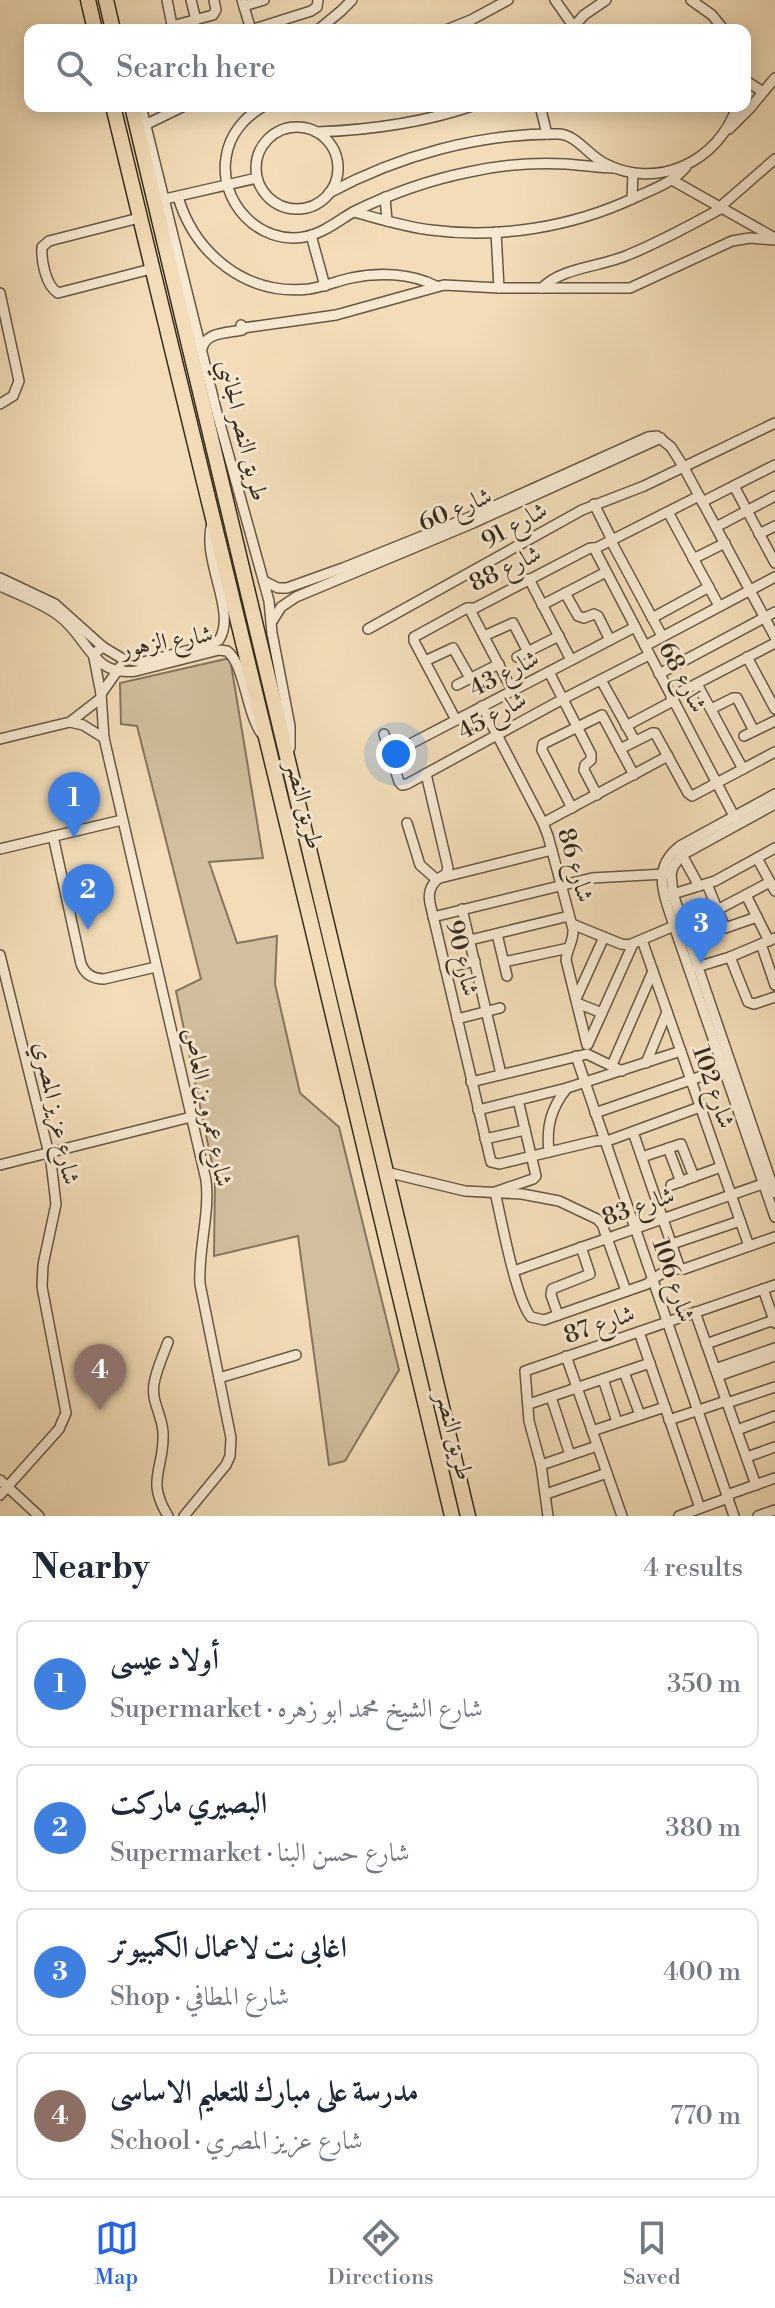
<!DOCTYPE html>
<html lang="en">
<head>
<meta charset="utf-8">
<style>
  :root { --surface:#fff; --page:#f2f2f3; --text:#1f2937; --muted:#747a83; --line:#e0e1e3; --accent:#2563eb }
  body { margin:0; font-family:"Libre Bodoni",Amiri,serif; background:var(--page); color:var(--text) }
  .you { position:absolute; left:396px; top:754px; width:28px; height:28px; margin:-20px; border:6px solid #fff; border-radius:50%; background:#1a73e8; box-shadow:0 0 0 12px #1a73e833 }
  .badge { display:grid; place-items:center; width:52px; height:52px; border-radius:50%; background:var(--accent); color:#fff; font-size:26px; font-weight:700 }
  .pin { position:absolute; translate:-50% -66px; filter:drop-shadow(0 2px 4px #0008) }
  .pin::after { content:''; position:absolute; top:42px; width:28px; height:24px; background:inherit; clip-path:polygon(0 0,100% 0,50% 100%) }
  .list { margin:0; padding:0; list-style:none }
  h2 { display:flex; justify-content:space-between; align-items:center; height:104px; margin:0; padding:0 32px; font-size:34px }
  h2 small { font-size:26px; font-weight:400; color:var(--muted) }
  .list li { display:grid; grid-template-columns:52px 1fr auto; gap:24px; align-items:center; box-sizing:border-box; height:128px; margin:0 16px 16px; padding:0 16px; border:2px solid var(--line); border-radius:16px }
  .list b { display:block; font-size:30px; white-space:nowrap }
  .list p { margin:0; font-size:26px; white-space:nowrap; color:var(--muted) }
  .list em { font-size:26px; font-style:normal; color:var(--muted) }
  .icon { flex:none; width:44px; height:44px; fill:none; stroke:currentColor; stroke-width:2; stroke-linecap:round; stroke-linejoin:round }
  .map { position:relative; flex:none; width:775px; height:1516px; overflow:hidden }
  .search { position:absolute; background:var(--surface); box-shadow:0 4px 20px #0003; left:24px; right:24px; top:24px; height:88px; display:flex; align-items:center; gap:20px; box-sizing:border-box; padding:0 28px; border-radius:16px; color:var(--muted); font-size:30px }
  .sheet { height:680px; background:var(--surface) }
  nav { display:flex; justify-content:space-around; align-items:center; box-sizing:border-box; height:112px; border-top:2px solid var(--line); background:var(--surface); font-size:22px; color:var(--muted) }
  nav a { display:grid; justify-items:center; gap:4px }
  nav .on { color:var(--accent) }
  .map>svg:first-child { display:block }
</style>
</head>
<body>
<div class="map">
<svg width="775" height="1516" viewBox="0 0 775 1516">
  <rect width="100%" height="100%" fill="#f2ddb8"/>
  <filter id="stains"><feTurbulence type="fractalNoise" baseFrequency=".0025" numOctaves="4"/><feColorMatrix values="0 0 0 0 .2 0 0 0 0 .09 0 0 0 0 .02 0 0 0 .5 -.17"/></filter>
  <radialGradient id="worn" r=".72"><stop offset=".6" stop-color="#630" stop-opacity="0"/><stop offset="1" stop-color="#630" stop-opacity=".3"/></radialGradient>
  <polygon fill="#d2bf9e" stroke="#84765e" stroke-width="2" points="230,658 263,858 209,862 237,943 277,936 275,984 300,1093 339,1127 399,1370 345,1461 329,1465 298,1236 214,1256 215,1178 176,991 201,979 137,726 121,724 120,683"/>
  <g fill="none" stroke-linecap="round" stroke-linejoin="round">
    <defs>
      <g id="minor">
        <polyline points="167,0 173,30"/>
        <polyline points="191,0 196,20"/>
        <polyline points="242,0 251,30"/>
        <polyline points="555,0 574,27"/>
        <polyline points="691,0 712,15 724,30"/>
        <polyline points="244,6 264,0"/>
        <polyline points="172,26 213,15 216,10 214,0"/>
        <polyline points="251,30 311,11 317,7 318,0"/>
        <polyline points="318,30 341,11 352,0"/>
        <polyline points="446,30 471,20 508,0"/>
        <polyline points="571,30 584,15 606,0"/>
        <polyline points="745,80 763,92"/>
        <polyline points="141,106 217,413 269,601 272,633 290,726 290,748"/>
        <path d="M 264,106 C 244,117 229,135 226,158 C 219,202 259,245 304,237 C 322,234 338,221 353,212 C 390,194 429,180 469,172 C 501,165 533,162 566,164 C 582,165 599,168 615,168"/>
        <polyline points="540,106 547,134"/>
        <polyline points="147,124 184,106"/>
        <circle cx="297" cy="168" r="41"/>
        <polyline points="729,129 750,108 775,78"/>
        <path d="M 317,132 C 370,130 422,123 472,106"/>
        <polyline points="672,180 773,237"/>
        <path d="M 329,193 C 398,156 479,133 558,134 C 576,134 588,155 604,163 C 656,191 719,162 737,106"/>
        <path d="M 178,197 C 195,254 246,296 309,289 C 323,287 337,281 351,278 C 378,272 411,273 436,286"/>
        <polyline points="385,197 387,221"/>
        <polyline points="165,199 257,178"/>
        <polyline points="632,199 633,173"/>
        <polyline points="720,207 775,159"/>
        <path d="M 354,212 C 380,219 405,227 431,230 C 499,239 572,227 634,198 C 653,189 672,183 686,167"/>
        <path d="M 139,218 L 49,241 L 42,247 C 41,261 46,286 58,293 L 151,269"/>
        <polyline points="496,232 499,288"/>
        <polyline points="311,235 325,286"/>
        <path d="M 542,288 C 562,267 601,267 628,255 C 660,242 691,225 722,208"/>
        <polyline points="0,293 19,381 13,396 0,404"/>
        <polyline points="243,328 336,315 444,285 499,288 630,288 732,241 750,238 775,240"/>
        <path d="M 202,349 C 205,332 227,333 242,330 L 243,327 L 241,325"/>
        <polyline points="734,486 775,563"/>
        <polyline points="702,502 775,465"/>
        <polyline points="594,504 612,540"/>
        <polyline points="668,512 719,606"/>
        <polyline points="716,527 775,496"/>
        <polyline points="759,534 775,526"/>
        <polyline points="611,541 662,636"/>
        <polyline points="594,548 735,818"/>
        <polyline points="693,559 725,543"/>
        <path d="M 0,578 L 55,604 L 103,647 L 123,659 L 143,662 L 209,645 L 219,640 C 238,611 199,557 213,521"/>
        <polyline points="529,579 571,660"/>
        <polyline points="264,581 278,588 287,588 343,568 470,517 648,437 657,436 671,447 683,466 775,637"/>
        <path d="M 0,586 C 19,595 40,602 58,615 C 88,636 91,677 136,671 L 219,650 L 227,651 C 244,663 246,711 261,733"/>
        <polyline points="565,593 578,616 584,618 594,614 598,616 610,640"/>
        <polyline points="542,605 606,572"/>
        <polyline points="469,608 512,690"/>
        <polyline points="652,618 709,587"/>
        <polyline points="273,620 281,607 296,597 473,523 661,438"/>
        <polyline points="368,629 582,510 644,486 775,423"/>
        <polyline points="484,636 513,623 528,652"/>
        <polyline points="645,646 775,577"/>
        <path d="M 103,647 L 96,652 L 94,658 L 101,694 L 104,738 L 206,1180 C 210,1215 198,1249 200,1284 L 231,1438 L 230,1456 L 226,1465 L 184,1516"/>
        <polyline points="517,657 559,636"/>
        <polyline points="747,657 775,709"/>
        <polyline points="425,661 453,648 470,678"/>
        <polyline points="549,672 591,754 591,760 585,765 584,770 597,795"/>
        <polyline points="659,674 775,612"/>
        <polyline points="601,680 635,741"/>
        <polyline points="697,684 743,769"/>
        <polyline points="457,685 499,664"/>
        <polyline points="101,694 120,667"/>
        <polyline points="671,697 775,643"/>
        <path d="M 482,706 L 543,823 L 548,836 L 573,929 C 574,941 567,948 566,960 L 587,1045"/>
        <polyline points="711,709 733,698 737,698 754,731"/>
        <polyline points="456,720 414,641 414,637 467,608 475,608 590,548 596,548 699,496"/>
        <polyline points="70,722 83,725 104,738"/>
        <polyline points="626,726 673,701"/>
        <polyline points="384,734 399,782 402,785 407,784 563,699 649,655"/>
        <polyline points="744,736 775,721"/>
        <polyline points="0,739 70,722 101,698"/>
        <polyline points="620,749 652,733 655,733 688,793 692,796 775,752"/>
        <polyline points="391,754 635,627"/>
        <path d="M 426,774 L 448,868 L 446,874 C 434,880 427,888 430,903 L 491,1162 L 499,1164 L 595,1141 L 610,1140 L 700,1107"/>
        <path d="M 775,794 L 680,846 C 650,869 665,896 674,926 L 775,1217"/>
        <polyline points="775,804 682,855 673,867 671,874 673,894 775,1193"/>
        <polyline points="572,808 542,750 543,744 602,715 634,775"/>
        <polyline points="407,823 420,865 436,879 552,850"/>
        <polyline points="543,823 668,756"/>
        <path d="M 53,836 L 81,964 C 85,974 92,979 104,979 L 156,967"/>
        <polyline points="0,849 122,820"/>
        <polyline points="682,855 699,886"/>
        <polyline points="757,858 775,891"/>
        <polyline points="707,884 725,928 757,917"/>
        <polyline points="673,894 715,881 775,848"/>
        <polyline points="746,895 769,941"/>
        <polyline points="462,909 501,1074"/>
        <polyline points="717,910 770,882"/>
        <polyline points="433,917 592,878 665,874"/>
        <polyline points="572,924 621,944 629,945 674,926"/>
        <polyline points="497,934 507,976"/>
        <polyline points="470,940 569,916"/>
        <polyline points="642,940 749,1246"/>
        <polyline points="761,944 775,985"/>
        <polyline points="0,955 51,1162 56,1204 43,1265 42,1287 66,1413 59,1429 0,1495"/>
        <polyline points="730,957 748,1002 754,1004 775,997"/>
        <polyline points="504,962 569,948"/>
        <polyline points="697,967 730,957 775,938"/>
        <polyline points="445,968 475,961"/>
        <polyline points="576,999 604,937"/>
        <polyline points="577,1003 602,1013"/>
        <polyline points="457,1019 500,1008"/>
        <polyline points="588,1044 633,944"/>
        <polyline points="576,1056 734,1516"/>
        <polyline points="646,1063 667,1012"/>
        <polyline points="612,1065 653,971"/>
        <polyline points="471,1082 587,1054 622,1071"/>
        <path d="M 518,1100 L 536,1176 L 533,1179 L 495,1192 C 501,1218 516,1300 531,1317 L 544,1320 L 647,1284 C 657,1275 670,1267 684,1269 L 775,1237"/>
        <polyline points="478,1110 567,1088 681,1051"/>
        <polyline points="595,1113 728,1067"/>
        <polyline points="633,1132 680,1269"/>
        <polyline points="485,1139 525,1130"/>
        <polyline points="668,1148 681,1182"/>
        <path d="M 549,1152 C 546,1127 551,1108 567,1088"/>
        <polyline points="642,1157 681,1144 694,1177"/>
        <polyline points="0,1165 191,1117"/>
        <polyline points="386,1172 465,1191 522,1194 559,1201 597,1219 602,1224 626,1291"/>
        <polyline points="671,1185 721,1167"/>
        <polyline points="672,1244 740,1221"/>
        <polyline points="514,1271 768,1182"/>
        <polyline points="763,1289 775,1323"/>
        <polyline points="695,1312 756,1485"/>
        <polyline points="558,1315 551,1295 552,1289 590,1274 581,1247"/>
        <polyline points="639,1332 700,1508"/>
        <path d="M 168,1342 C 163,1356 156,1370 154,1384 C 151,1401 162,1415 163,1432 C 165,1469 145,1479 168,1516"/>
        <polyline points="706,1344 774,1320"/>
        <polyline points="566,1356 622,1516"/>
        <polyline points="715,1369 775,1348"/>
        <polyline points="624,1372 640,1415"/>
        <polyline points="718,1376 775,1356"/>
        <polyline points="219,1378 296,1355"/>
        <polyline points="603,1379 617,1422"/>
        <polyline points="551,1397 570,1455"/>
        <polyline points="727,1403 775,1387"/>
        <polyline points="529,1404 650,1363"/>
        <polyline points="669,1420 726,1401"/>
        <polyline points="737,1430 775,1416"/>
        <polyline points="592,1431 665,1407"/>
        <polyline points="747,1457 775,1447"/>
        <polyline points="541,1465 597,1446"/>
        <polyline points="0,1480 39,1516"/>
        <polyline points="546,1494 607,1473"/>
        <polyline points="727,1495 775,1478"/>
        <polyline points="548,1516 541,1465 529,1421 525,1371 775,1285"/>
        <polyline points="679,1516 728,1498"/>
        <polyline points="758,1516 775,1510"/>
      </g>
      <g id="highway">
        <polyline points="88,0 95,30"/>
        <polyline points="106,0 113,30"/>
        <polyline points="113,106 311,923 452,1516"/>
        <polyline points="132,106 468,1516"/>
      </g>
    </defs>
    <use href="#minor" stroke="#665844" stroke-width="12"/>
    <use href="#highway" stroke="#372c1d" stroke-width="17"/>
    <use href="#minor" stroke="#f7e9d1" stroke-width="9"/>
    <use href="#highway" stroke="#f2ddb8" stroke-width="14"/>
  </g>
  <g text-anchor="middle" stroke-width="6" stroke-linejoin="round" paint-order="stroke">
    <g font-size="24" fill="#372c1d" stroke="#f7e9d1">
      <text transform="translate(243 430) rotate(76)" y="8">طريق النصر الجانبي</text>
      <text transform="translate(455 509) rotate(-23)" y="8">شارع 60</text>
      <text transform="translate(514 525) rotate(-29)" y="8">شارع 91</text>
      <text transform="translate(505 568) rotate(-26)" y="8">شارع 88</text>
      <text transform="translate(167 641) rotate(-10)" y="8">شارع الزهور</text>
      <text transform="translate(504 673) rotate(-27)" y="8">شارع 43</text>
      <text transform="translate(683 677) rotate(62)" y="8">شارع 68</text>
      <text transform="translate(492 715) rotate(-29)" y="8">شارع 45</text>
      <text transform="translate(305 805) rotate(76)" y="8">طريق النصر</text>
      <text transform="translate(576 865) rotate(74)" y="8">شارع 86</text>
      <text transform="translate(463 958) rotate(77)" y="8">شارع 90</text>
      <text transform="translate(714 1087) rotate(71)" y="8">شارع 102</text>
      <text transform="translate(208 1107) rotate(78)" y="8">شارع عمرو بن العاص</text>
      <text transform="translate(57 1113) rotate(78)" y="8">شارع عزيز المصري</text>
      <text transform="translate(638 1206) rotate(-19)" y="8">شارع 83</text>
      <text transform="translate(674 1280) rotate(71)" y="8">شارع 106</text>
      <text transform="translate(599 1324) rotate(-19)" y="8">شارع 87</text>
      <text transform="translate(455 1436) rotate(76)" y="8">طريق النصر</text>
    </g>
  </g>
  <rect width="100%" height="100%" filter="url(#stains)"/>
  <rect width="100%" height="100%" fill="url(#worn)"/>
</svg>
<div class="you"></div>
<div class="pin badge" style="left:74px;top:838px;background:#3f7fe0">1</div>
<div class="pin badge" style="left:88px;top:930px;background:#3f7fe0">2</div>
<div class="pin badge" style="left:701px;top:964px;background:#3f7fe0">3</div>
<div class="pin badge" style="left:100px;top:1410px;background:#8d6e63">4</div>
<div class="search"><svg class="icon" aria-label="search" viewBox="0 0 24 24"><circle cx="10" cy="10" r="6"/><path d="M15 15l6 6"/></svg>Search here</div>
</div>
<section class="sheet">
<h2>Nearby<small>4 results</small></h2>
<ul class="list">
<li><span class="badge" style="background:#3f7fe0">1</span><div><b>أولاد عيسى</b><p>Supermarket · شارع الشيخ محمد ابو زهره</p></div><em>350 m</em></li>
<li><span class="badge" style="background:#3f7fe0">2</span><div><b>البصيري ماركت</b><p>Supermarket · شارع حسن البنا</p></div><em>380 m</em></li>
<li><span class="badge" style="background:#3f7fe0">3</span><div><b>اغابى نت لاعمال الكمبيوتر</b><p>Shop · شارع المطافي</p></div><em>400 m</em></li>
<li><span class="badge" style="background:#8d6e63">4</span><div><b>مدرسة على مبارك للتعليم الاساسى</b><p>School · شارع عزيز المصري</p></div><em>770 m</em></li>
</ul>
</section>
<nav>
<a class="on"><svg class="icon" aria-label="map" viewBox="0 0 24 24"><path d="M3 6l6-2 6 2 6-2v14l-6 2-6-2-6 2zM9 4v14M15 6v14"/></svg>Map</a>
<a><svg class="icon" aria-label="directions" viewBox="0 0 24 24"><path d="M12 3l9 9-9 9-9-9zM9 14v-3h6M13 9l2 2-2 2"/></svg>Directions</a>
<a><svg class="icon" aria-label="saved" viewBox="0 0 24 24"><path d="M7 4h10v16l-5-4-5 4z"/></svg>Saved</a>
</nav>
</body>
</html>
